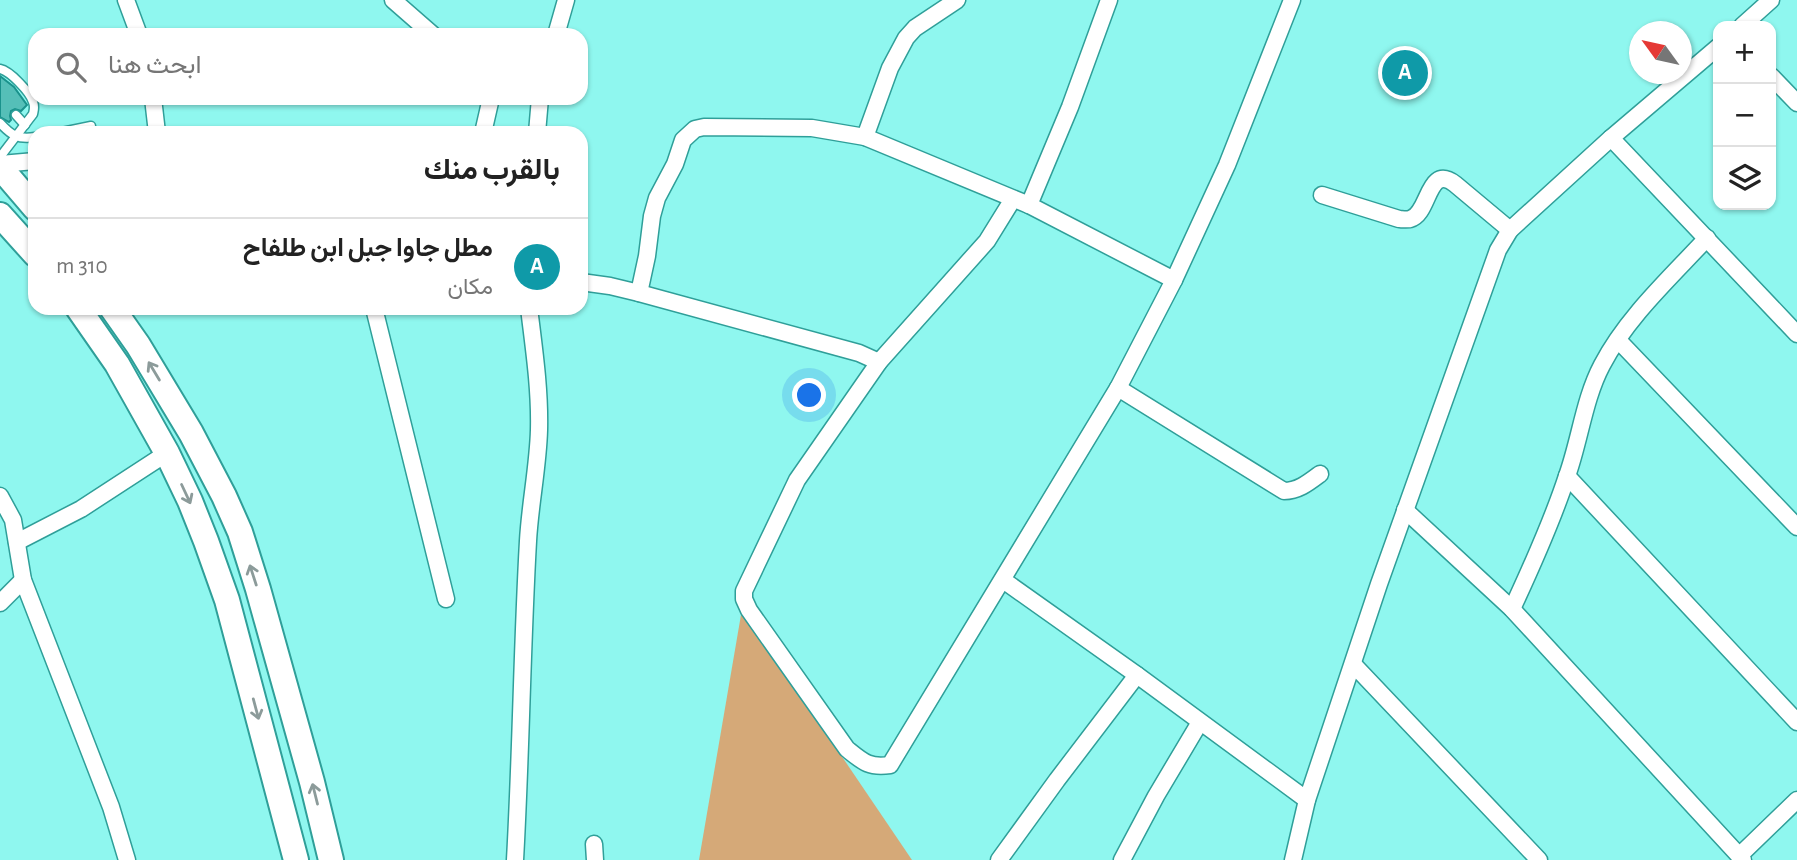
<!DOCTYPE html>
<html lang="ar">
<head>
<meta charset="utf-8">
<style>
  :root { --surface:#fff; --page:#f2f2f2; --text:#222; --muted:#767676; --line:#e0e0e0; --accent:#d93025 }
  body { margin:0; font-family:"Alegreya Sans",Vazirmatn,sans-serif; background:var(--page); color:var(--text); direction:rtl }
  .controls { position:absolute; right:21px; top:21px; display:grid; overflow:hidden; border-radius:14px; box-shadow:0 2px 5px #0004 }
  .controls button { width:63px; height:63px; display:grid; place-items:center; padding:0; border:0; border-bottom:2px solid var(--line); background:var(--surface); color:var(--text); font:35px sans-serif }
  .compass { position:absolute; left:1629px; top:21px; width:63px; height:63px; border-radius:50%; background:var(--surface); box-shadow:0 2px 5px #0004; rotate:303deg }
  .you { position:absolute; left:810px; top:396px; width:24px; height:24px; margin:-18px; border:5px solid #fff; border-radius:50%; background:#1a73e8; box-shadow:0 0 0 10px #1a73e833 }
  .badge { display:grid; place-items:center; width:46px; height:46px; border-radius:50%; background:var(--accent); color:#fff; font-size:23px; font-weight:700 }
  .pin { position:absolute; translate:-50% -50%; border:4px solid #fff; box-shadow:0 2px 7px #0006 }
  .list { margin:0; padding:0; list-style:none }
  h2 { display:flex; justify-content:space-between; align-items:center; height:91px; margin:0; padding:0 28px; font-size:30px }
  h2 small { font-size:23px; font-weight:400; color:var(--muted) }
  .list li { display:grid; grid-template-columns:46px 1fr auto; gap:21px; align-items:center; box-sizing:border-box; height:98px; padding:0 28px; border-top:2px solid var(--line) }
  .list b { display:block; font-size:26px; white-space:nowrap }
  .list p { margin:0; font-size:23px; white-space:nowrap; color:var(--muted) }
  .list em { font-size:23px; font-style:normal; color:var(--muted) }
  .icon { flex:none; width:38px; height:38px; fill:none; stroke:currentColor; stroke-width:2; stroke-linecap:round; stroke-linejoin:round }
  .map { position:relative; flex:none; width:1797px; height:860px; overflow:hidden; direction:ltr }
  .search { position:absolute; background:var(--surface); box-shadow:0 2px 5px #0004; left:28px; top:28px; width:560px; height:77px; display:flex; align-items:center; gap:18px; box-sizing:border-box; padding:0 24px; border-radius:21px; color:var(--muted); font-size:26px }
  .panel { position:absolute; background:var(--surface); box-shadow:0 2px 5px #0004; left:28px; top:126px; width:560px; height:189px; border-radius:21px; direction:rtl }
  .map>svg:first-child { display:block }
</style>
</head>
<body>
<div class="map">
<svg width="1797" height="860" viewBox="0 0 1797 860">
  <rect width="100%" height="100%" fill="#8ff7ef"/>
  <polygon fill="#d5a978" points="742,609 912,860 699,860"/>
  <polygon fill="#55bfb8" stroke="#1a928c" stroke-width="2" points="0,76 14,87 27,105 21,111 15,109 11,111 10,116 11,120 9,122 0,117"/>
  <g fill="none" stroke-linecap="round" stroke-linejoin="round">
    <defs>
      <g id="service">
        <path d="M 0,69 C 10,71 30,92 33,102 C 35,107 34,109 33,114 L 0,157"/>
        <polyline points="16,115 25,125"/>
        <path d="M 0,123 C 11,135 18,140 35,137"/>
        <polyline points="57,133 91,126"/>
      </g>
      <g id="minor">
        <polyline points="126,0 139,35"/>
        <polyline points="393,0 433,35"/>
        <polyline points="1742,26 1771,0"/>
        <polyline points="556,35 566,0"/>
        <polyline points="1771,76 1797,103"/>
        <polyline points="153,98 157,133"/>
        <polyline points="483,133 491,98"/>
        <polyline points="537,133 540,98"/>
        <polyline points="865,137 890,68 906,38 915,28 957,0"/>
        <polyline points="1611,138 1797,334"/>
        <polyline points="0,164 35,161"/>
        <path d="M 1322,195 L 1399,219 C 1401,219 1408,220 1410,219 C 1430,214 1427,163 1455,184 L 1510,230"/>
        <path d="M 1013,199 L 987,241 L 879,362 L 797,480 L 744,591 L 744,599 L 749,610 L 847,749 C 863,762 869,768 890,765 L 1118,388 L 1174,280 L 1227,165 L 1292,0"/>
        <polyline points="1029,205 1070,107 1109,0"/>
        <polyline points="581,282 610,286 639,293 859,353 879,362"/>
        <polyline points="639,293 647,256 652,216 657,198 675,164 683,140 695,129 704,127 812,128 865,137 1029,205 1174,280"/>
        <polyline points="374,308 446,599"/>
        <polyline points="1618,340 1797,527"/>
        <path d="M 1118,388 L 1284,491 C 1298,491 1308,483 1320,474"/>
        <polyline points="1567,476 1797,722"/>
        <polyline points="0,496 13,520 23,580 111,807 127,860"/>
        <polyline points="1405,510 1512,609 1743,860"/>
        <polyline points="17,542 81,509 167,453"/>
        <polyline points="1003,580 1137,675 1307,800"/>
        <polyline points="0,603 23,580"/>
        <path d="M 1512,609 C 1532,566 1552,522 1567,476 C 1580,440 1584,399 1602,365 C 1627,317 1671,277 1707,238"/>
        <polyline points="1353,664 1539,860"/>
        <polyline points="594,844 595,860"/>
        <polyline points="1739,856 1797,800"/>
        <path d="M 515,860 C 521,754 522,647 528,541 C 530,504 538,467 539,430 C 540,389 534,349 529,308"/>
        <polyline points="999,860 1057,780 1137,675"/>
        <polyline points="1122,860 1156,796 1200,722"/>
        <polyline points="1293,860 1307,800 1379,584 1498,250 1510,230 1611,138 1718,47"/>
      </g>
      <g id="trunk">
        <polyline points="0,167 35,208"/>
        <polyline points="0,215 35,254"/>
        <polyline points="78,308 117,364 167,453 190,501 206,541 227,600 296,860"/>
        <polyline points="112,308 138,345 191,433 224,496 240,532 258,589 312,782 331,860"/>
      </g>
    </defs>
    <use href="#service" stroke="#2f9f99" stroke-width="11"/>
    <use href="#minor" stroke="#2f9f99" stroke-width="19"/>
    <use href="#trunk" stroke="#2f9f99" stroke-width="28"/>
    <use href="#service" stroke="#fff" stroke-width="8"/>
    <use href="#minor" stroke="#fff" stroke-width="16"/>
    <use href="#trunk" stroke="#fff" stroke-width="24"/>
  </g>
  <defs><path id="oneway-shaft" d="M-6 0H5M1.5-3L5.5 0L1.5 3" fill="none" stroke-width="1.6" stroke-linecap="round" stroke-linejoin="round" transform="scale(1.75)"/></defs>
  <g stroke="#8c9b9a">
    <use href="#oneway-shaft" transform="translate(154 371) rotate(-121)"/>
    <use href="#oneway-shaft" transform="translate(186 494) rotate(65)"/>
    <use href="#oneway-shaft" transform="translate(253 575) rotate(-108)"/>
    <use href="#oneway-shaft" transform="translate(256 709) rotate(75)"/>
    <use href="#oneway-shaft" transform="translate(315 794) rotate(-104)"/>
  </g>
</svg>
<div class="controls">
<button>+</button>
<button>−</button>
<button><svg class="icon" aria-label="layers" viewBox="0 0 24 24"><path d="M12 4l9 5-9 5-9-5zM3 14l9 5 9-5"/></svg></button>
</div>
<svg class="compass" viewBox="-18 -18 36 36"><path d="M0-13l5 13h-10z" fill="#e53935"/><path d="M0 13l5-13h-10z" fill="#767676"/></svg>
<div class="you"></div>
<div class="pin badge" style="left:1405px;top:73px;background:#0f9aa8">A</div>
<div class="search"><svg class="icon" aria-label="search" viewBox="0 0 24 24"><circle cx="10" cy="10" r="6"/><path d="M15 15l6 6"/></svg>ابحث هنا</div>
<section class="panel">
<h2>بالقرب منك<small></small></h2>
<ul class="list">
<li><span class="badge" style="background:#0f9aa8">A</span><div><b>مطل جاوا جبل ابن طلفاح</b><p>مكان</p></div><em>310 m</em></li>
</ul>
</section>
</div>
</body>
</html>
